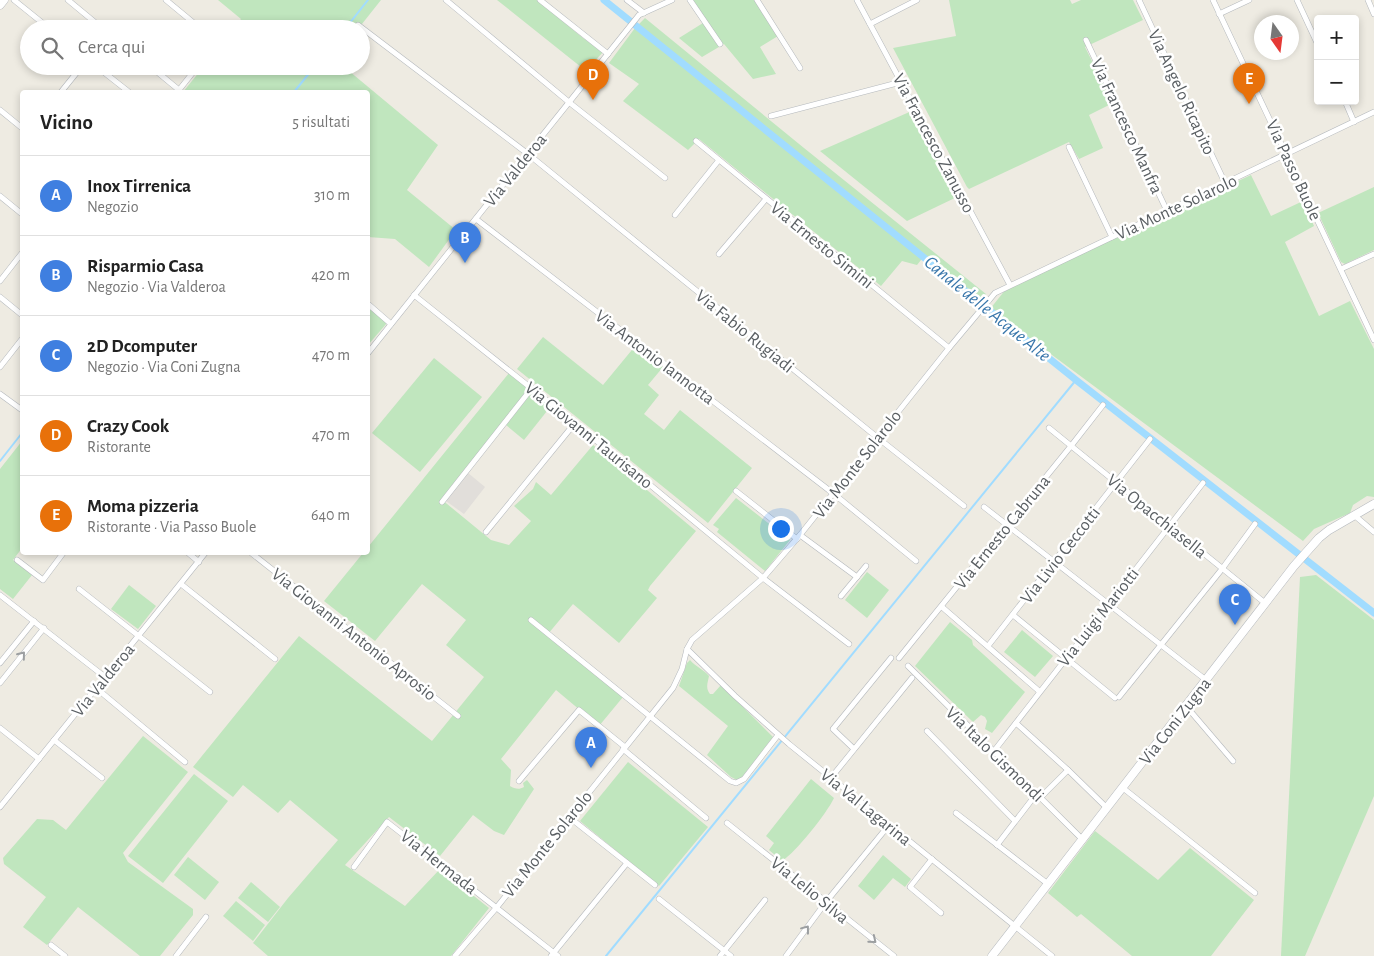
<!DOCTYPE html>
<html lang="it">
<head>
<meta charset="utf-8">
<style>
  :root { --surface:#fff; --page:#f2f2f2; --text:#222; --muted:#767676; --line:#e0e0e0; --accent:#ed2c29 }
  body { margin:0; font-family:"Alegreya Sans",sans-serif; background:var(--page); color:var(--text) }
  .controls { position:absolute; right:15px; top:15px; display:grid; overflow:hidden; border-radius:5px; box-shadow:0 2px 8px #0003 }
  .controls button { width:45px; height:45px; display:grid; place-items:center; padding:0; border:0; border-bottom:1px solid var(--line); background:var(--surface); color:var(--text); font:25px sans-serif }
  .compass { position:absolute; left:1254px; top:15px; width:45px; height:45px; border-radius:50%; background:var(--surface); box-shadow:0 2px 8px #0003; rotate:166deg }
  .you { position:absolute; left:780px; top:528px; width:18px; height:18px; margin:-12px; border:4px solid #fff; border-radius:50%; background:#1a73e8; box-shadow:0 0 0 8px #1a73e833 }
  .badge { display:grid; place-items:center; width:32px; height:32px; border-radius:50%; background:var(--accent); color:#fff; font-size:16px; font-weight:700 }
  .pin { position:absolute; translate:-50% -41px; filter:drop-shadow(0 1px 2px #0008) }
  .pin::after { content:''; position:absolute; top:26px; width:18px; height:15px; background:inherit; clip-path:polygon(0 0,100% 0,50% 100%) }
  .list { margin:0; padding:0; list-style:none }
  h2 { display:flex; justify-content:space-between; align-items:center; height:65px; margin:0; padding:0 20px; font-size:21px }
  h2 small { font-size:16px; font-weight:400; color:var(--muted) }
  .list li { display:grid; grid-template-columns:32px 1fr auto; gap:15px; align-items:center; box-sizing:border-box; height:80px; padding:0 20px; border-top:1px solid var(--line) }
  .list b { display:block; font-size:19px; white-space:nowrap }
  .list p { margin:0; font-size:16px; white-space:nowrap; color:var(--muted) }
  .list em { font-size:16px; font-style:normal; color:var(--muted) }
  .icon { flex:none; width:28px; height:28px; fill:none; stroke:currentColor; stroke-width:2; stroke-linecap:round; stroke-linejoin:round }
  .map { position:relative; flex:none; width:1374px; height:956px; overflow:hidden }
  .search { position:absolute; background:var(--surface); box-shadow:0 2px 8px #0003; left:20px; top:20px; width:350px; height:55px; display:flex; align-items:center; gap:12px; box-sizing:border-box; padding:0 18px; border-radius:28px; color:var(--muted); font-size:19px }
  .panel { position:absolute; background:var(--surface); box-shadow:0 2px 8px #0003; left:20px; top:90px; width:350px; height:465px; border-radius:5px }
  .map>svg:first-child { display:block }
</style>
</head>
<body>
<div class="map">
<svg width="1374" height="956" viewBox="0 0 1374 956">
  <rect width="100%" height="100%" fill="#eeebe2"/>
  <polygon fill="#e1deda" points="468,473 485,487 464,514 446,501"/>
  <g fill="#c0e6be">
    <polygon points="218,0 381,0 358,29 233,29 241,19"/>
    <polygon points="497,0 537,0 583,38 603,52 586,71"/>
    <polygon points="687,0 756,0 778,36 760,47 776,74 753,79 724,44 702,57 679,38 703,23"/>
    <polygon points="949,0 1070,0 1072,4 1081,0 1133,0 1143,20 1085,47 1113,103 1089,115 1103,148 1079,159 1069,142 969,189 967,187 893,48 956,36"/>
    <polygon points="645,18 804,148 986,294 981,301 925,255 917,265 902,261 881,286 699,139 688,150 623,101 639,84 609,63 635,28"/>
    <polygon points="204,66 343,66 438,145 407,190 456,230 429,267 395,239 368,237 368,92 183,92"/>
    <polygon points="914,110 959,196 907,221 820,151"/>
    <polygon points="1251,175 1271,216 1303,201 1314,226 1285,242 1319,316 1350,301 1374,349 1374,497 1367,496 1353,505 1350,513 1314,529 1303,541 990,309 1006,289"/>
    <polygon points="1374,187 1374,250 1345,264 1341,262 1318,213"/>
    <polygon points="368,306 387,323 368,345"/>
    <polygon points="543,337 603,385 636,345 663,367 648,385 659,395 644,414 664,430 680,410 752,468 708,523 517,369"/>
    <polygon points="434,358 482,397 420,472 372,433"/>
    <path d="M 509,373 L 529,389 L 441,499 L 491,540 L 509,545 L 531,521 L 514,506 L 533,489 L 536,482 L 551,495 L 593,445 L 696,531 L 650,586 L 648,590 L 657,598 L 619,643 L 573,604 L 548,634 L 623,697 L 599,726 L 556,690 L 501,759 L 511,770 L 510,786 C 515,789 519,790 524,787 L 523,783 L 527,780 L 534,789 L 504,835 L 494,831 L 473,815 L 440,856 L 389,817 L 345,865 L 405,906 L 440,869 L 489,908 L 451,956 L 268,956 L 253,943 L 288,898 L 338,840 L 290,800 L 278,813 L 243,785 L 233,797 L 193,767 L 299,636 L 432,741 L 484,677 L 446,645 L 466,620 L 422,584 L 375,641 L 324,601 L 363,553 L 368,552 L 368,547 Z"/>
    <polygon points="533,391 551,406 524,440 506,425"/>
    <polygon points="22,441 22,548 13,560 32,575 13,599 0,589 0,469"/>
    <polygon points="736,498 790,540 765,571 717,532 719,529 713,525"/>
    <polygon points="867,572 889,590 867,618 845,600"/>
    <polygon points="1316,575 1374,620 1374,796 1305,956 1281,956 1300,577"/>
    <polygon points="129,585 156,606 138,629 111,609"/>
    <polygon points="950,622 972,640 973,645 1025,692 992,733 985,729 987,721 985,717 981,715 973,722 915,666"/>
    <polygon points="1022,630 1053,656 1035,677 1004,652"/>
    <path d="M 690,660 C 696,667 703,669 709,676 C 708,682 705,688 710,694 L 713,694 L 721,685 L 773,737 L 739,781 L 731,777 L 707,755 L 728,726 L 679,686 L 687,663 Z"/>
    <polygon points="143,736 188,772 123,853 128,862 193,909 193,915 160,956 140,956 78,907 47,945 23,927 46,897 4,864 3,858 37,819 53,820 66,830"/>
    <polygon points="628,762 708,827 659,886 580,821"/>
    <polygon points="194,774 228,801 163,883 128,856"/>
    <path d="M 811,779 L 834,798 C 827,813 796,852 782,861 L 769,850 L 774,843 L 766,836 Z"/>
    <polygon points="1095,831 1158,880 1190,848 1254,900 1211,956 1132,956 1081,914 1077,917 1048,893"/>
    <polygon points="883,855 911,879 905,887 893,878 874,900 858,886"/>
    <polygon points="188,857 219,882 205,900 174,875"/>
    <polygon points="251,882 280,907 268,922 238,898"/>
    <polygon points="236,901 265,925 253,941 223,916"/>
  </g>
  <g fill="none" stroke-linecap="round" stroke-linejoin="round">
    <g stroke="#a1dcff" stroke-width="2">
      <polyline points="345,29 368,0"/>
      <polyline points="294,92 315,66"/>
      <polyline points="0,461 22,433"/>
      <polyline points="606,956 1076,380"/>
    </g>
    <polyline stroke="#a1dcff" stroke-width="7" points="604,0 1076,380 1374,613"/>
    <defs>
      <g id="street">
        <polyline points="14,0 50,29"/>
        <polyline points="68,0 103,29"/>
        <polyline points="166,0 201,29"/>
        <polyline points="446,0 570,103 665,178"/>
        <polyline points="540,0 608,54"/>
        <polyline points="627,0 644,13"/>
        <polyline points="690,0 720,44"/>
        <polyline points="757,0 800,68"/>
        <polyline points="857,0 1010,285"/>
        <polyline points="1139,0 1225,183"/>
        <polyline points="1213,0 1374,340"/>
        <polyline points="1297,0 1318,45"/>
        <polyline points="1368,0 1374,14"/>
        <polyline points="1219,14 1249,0"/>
        <polyline points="870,24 917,0"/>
        <polyline points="354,29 358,25 528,154 878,438 964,506"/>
        <polyline points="1086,40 1167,211"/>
        <polyline points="96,66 129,92"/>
        <polyline points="150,66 179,90 198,66"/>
        <polyline points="61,92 82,66"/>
        <polyline points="1345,101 1354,122"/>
        <polyline points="0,110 22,128"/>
        <polyline points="771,116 901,82"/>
        <polyline points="696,141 949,348"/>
        <polyline points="1069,147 1112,237"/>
        <polyline points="0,196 22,214"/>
        <polyline points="675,215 719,160"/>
        <polyline points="476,219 834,494 916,561"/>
        <polyline points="719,254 766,199"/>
        <polyline points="1341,269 1374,254"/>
        <polyline points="0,281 22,253"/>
        <polyline points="414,295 575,423 763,578 849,644"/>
        <polyline points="0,297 22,315"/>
        <polyline points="368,304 391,324"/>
        <polyline points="368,353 639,15 672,0"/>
        <polyline points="0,367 22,339"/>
        <polyline points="0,394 22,410"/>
        <polyline points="1049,428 1265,603"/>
        <polyline points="736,491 797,539"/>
        <polyline points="442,502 532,388"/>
        <polyline points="984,507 1206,680"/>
        <polyline points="1354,515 1374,532"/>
        <polyline points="486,532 575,423"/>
        <polyline points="800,535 857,577"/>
        <polyline points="187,552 199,562"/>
        <polyline points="250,552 458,716"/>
        <polyline points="17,560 43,580 64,552"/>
        <polyline points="181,584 275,659"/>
        <polyline points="79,589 210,692"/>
        <polyline points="0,595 105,677"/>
        <polyline points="841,596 866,566"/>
        <polyline points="942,607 1039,691"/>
        <polyline points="1013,615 1115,698"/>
        <polyline points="531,620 730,781 736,783 744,779 778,735"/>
        <polyline points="988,646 1150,439"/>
        <polyline points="687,649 735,696 789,744 1052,956"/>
        <polyline points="899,658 1071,446 1103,405"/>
        <polyline points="0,663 34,621"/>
        <polyline points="908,666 1083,840"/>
        <polyline points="0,683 44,628"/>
        <polyline points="96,688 185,762"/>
        <polyline points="1119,697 1222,569 1255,524"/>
        <polyline points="1186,706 1233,761"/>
        <polyline points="1016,723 1068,770 1107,808"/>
        <polyline points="0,728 39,759"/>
        <polyline points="927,731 1015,821"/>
        <polyline points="54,740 102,778"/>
        <polyline points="623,749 706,818"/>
        <polyline points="854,749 833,729 891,658"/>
        <polyline points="994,751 1203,483"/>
        <polyline points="830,779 912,678"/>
        <polyline points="519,781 579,710 625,747"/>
        <polyline points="1123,788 1255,893"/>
        <polyline points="1040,798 1068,770"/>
        <polyline points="0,807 206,552"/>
        <polyline points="956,813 1048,884"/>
        <polyline points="569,817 655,885"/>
        <polyline points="727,823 894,956"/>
        <polyline points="997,845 1034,797"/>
        <polyline points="932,859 910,887 941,913"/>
        <polyline points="354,867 387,822 558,956"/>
        <polyline points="659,899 731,956"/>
        <polyline points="51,945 65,956"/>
        <polyline points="176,956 206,917"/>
        <polyline points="455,956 497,907 673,688 682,669 687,649 692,640 763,578 800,535 949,348 995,293 1374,112"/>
        <polyline points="551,956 627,863"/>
        <polyline points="720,956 765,900"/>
        <polyline points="786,956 826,902 889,825"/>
      </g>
      <g id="secondary">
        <polyline points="0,5 4,0"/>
        <polyline points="992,956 1294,566 1319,538 1329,530 1374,504"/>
      </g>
    </defs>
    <use href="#street" stroke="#b5b9bd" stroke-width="6"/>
    <use href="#secondary" stroke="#b6babf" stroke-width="9"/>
    <use href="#street" stroke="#fff" stroke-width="5"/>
    <use href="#secondary" stroke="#fff" stroke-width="8"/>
  </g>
  <defs><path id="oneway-chevron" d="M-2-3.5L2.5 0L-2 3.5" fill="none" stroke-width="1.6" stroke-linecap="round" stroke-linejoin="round" transform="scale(1.25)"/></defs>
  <g stroke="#9c9fa1">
    <use href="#oneway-chevron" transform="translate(22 655) rotate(-51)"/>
    <use href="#oneway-chevron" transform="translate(806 929) rotate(-53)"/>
    <use href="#oneway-chevron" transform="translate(873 940) rotate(39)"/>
  </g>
  <g text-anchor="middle" stroke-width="5" stroke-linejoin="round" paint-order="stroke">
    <g font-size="18" fill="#5a5f63" stroke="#fff">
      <text transform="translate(1182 92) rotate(65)" y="6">Via Angelo Ricapito</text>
      <text transform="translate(1127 126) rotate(65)" y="6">Via Francesco Manfra</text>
      <text transform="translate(934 143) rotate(62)" y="6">Via Francesco Zanusso</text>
      <text transform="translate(515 170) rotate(-51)" y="6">Via Valderoa</text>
      <text transform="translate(1294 170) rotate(65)" y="6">Via Passo Buole</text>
      <text transform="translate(1176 207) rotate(-25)" y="6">Via Monte Solarolo</text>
      <text transform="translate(822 245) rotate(39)" y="6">Via Ernesto Simini</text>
      <text transform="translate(745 331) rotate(39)" y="6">Via Fabio Rugiadi</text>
      <text transform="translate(655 357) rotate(37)" y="6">Via Antonio Iannotta</text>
      <text transform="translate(589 435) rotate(39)" y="6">Via Giovanni Taurisano</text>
      <text transform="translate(857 464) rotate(-52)" y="6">Via Monte Solarolo</text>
      <text transform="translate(1157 516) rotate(39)" y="6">Via Opacchiasella</text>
      <text transform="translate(1002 532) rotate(-51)" y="6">Via Ernesto Cabruna</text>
      <text transform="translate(1060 555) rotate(-52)" y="6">Via Livio Ceccotti</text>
      <text transform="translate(1098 617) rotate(-52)" y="6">Via Luigi Mariotti</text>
      <text transform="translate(354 634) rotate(38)" y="6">Via Giovanni Antonio Aprosio</text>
      <text transform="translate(103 680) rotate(-51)" y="6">Via Valderoa</text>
      <text transform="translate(1175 721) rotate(-52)" y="6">Via Coni Zugna</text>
      <text transform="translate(995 754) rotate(44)" y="6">Via Italo Gismondi</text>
      <text transform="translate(866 807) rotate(39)" y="6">Via Val Lagarina</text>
      <text transform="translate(547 844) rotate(-51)" y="6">Via Monte Solarolo</text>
      <text transform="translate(439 862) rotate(38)" y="6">Via Hermada</text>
      <text transform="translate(810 890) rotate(39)" y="6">Via Lelio Silva</text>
    </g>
    <g font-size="19" font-style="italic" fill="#3977ab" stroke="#fff">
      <text transform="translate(988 308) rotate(39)" y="7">Canale delle Acque Alte</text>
    </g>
  </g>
</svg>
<div class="controls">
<button>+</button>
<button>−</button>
</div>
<svg class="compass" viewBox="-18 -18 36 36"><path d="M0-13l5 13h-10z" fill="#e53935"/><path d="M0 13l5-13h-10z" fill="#767676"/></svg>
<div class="you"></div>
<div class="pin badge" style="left:591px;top:768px;background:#3f7fe0">A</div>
<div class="pin badge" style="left:465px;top:263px;background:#3f7fe0">B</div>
<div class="pin badge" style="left:1235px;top:625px;background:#3f7fe0">C</div>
<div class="pin badge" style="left:593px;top:100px;background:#e8710a">D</div>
<div class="pin badge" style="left:1249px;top:104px;background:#e8710a">E</div>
<div class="search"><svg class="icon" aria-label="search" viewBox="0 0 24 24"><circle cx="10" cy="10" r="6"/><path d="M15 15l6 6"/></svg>Cerca qui</div>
<section class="panel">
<h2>Vicino<small>5 risultati</small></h2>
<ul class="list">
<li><span class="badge" style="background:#3f7fe0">A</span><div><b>Inox Tirrenica</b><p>Negozio</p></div><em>310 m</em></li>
<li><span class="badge" style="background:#3f7fe0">B</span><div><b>Risparmio Casa</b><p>Negozio · Via Valderoa</p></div><em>420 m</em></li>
<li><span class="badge" style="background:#3f7fe0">C</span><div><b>2D Dcomputer</b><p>Negozio · Via Coni Zugna</p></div><em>470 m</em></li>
<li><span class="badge" style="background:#e8710a">D</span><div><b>Crazy Cook</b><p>Ristorante</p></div><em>470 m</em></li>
<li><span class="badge" style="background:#e8710a">E</span><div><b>Moma pizzeria</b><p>Ristorante · Via Passo Buole</p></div><em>640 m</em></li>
</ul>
</section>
</div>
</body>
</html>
